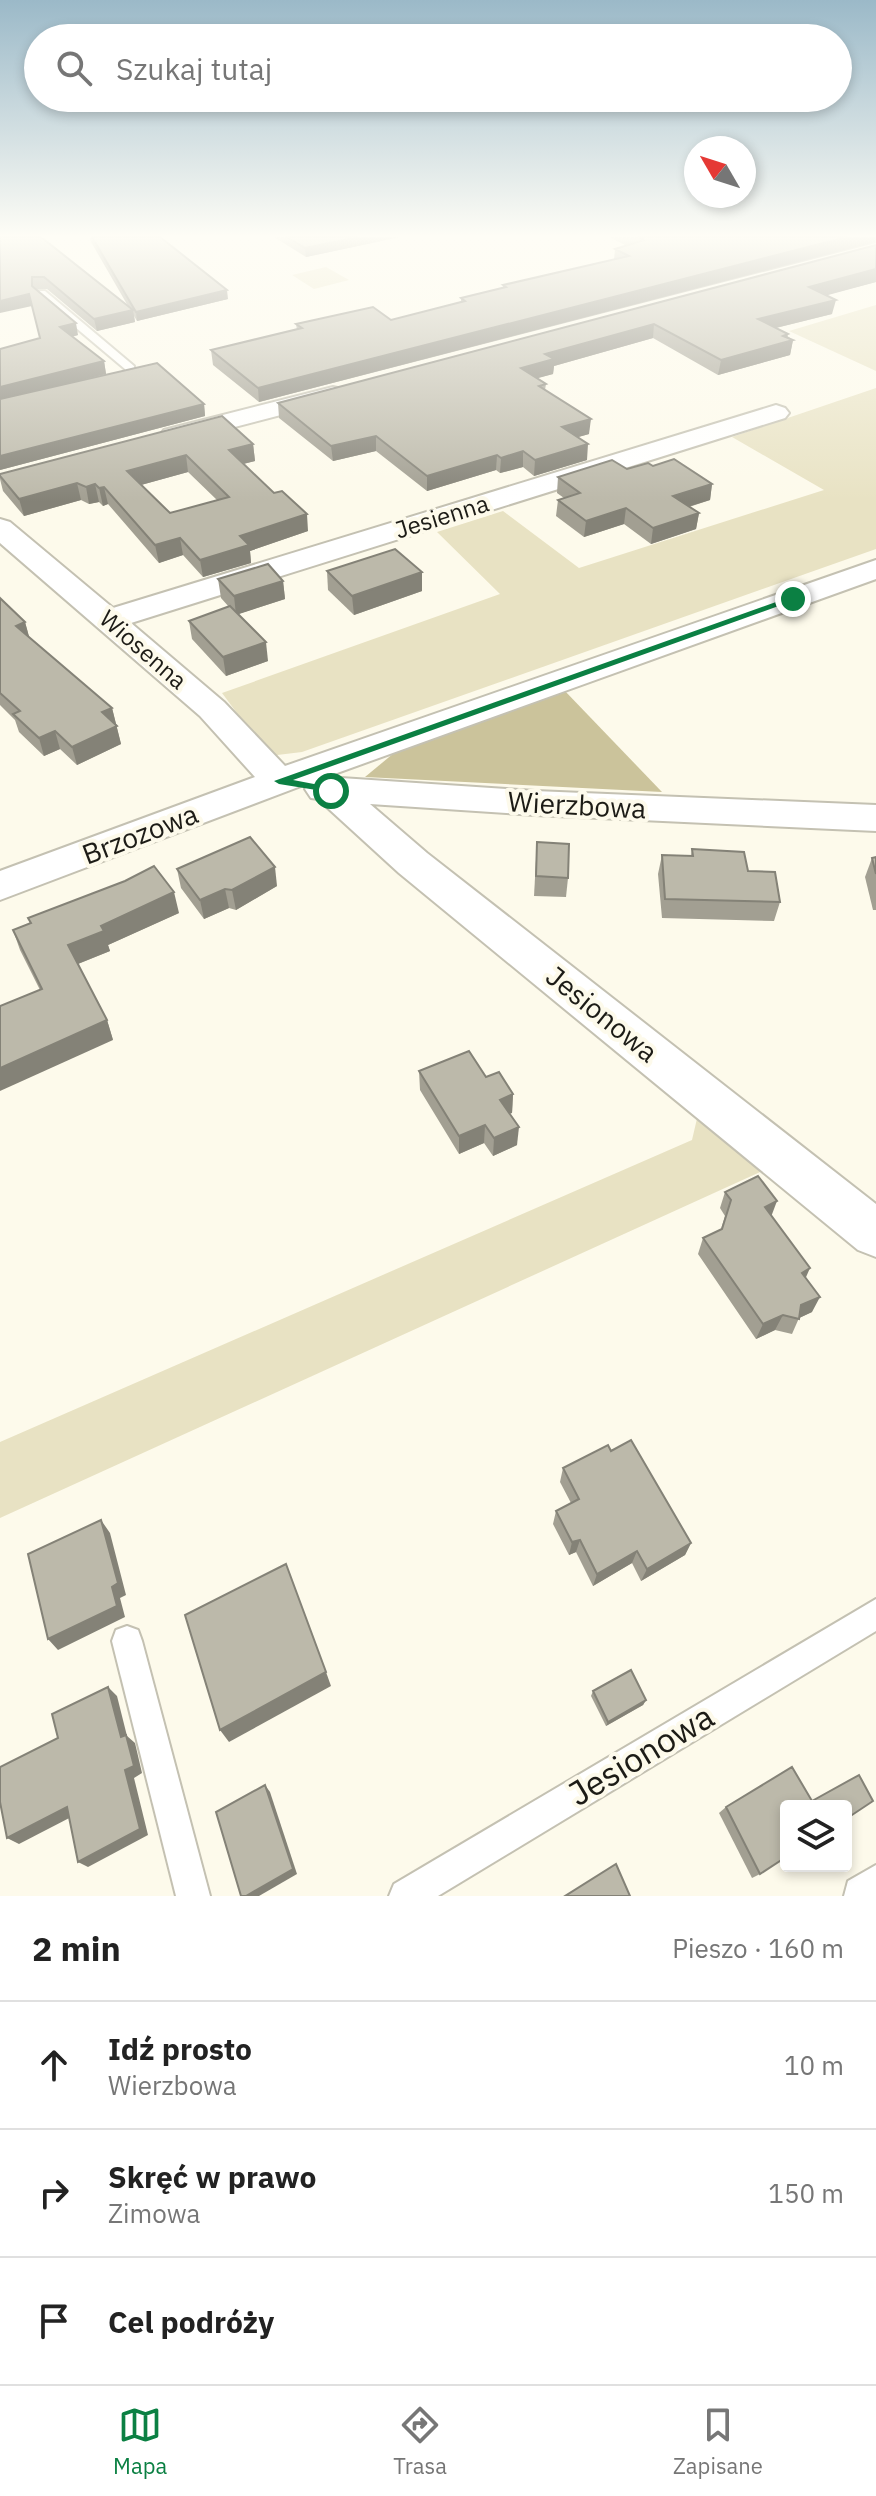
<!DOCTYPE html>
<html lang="pl">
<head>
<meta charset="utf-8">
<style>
  :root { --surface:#fff; --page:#f2f2f2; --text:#222; --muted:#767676; --line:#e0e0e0; --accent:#0b8043 }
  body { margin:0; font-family:"IBM Plex Sans",sans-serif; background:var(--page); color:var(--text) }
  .controls { position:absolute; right:24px; bottom:24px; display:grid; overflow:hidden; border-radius:8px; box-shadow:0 4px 12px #0003 }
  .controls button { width:72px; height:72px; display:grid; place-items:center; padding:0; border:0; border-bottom:2px solid var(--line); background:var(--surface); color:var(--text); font:40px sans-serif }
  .compass { position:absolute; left:684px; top:136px; width:72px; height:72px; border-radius:50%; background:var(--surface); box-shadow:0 4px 12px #0003; rotate:309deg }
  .stop { position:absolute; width:24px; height:24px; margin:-18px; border:6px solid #0b8043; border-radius:50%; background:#fff }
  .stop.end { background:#0b8043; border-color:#fff; box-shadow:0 2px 8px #0008 }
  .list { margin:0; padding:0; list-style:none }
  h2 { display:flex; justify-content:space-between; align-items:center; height:104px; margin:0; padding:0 32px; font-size:34px }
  h2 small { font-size:26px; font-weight:400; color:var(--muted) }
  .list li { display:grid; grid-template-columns:52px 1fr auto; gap:24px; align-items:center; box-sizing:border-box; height:128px; padding:0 32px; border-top:2px solid var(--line) }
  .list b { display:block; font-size:30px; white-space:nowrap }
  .list p { margin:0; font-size:26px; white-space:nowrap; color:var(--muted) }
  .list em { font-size:26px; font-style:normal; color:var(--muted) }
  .icon { flex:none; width:44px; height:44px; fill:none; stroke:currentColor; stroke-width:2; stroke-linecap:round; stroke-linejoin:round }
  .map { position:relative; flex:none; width:876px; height:1896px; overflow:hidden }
  .search { position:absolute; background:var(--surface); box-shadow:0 4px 12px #0003; left:24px; right:24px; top:24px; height:88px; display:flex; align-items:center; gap:20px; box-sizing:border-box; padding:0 28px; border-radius:44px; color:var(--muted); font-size:30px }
  .sheet { height:488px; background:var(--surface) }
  nav { display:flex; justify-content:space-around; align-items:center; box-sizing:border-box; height:112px; border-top:2px solid var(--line); background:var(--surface); font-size:22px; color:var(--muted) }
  nav a { display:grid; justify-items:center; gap:4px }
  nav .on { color:var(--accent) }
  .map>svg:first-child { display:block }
</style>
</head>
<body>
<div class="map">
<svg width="876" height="1896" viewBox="0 0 876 1896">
  <rect width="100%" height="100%" fill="#fdfaeb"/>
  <g fill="#e8e2c3">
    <polygon points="326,267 349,280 314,289 292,275"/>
    <polygon points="876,305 876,371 789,331"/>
    <polygon points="876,388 876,549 302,752 269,756 222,693 500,594 437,532 503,511 579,568 824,490 732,437"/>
    <polygon points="699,1110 769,1168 0,1518 0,1442 692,1140"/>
  </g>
  <polygon fill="#cbc39b" points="564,690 662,792 365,777 400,748"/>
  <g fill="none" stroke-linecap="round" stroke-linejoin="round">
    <defs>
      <g id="service">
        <polygon points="37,291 45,291 134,366 135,376 108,381 108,377 125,372 125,369 37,295"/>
        <polygon points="876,1599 876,1631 438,1896 389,1896 394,1884"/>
        <polygon points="127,1626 138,1630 142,1641 210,1896 176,1896 112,1641 116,1630"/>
        <polygon points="876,1865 876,1896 844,1896 848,1881"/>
      </g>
      <g id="minor">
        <polygon points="333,387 342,389 345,394 342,399 173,443 164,440 160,435 164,430"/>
        <polygon points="776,405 785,408 789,413 785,418 131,623 224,702 285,766 876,560 876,579 326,777 535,791 876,805 876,831 535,815 370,804 427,853 876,1204 876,1257 858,1250 399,873 318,799 311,798 305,789 309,783 0,900 0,871 255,777 200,716 0,543 0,519 10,522 113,608"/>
      </g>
    </defs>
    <use href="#service" stroke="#c4c1b2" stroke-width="4"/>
    <use href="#minor" stroke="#c4c1b2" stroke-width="4"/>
    <use href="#service" fill="#fff" fill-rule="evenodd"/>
    <use href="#minor" fill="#fff" fill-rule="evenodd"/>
  </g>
  <g fill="#a29f92" fill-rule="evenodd">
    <polygon points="0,237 128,306 91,242 90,237 160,237 228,299 137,321 134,316 135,322 97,331 47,289 36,289 78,335 72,337 104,361 106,374 31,392 204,404 205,416 0,470 40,338 32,306"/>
    <polygon points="274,237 400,237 306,257"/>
    <polygon points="609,237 876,237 876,243 259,402 213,365 211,350 297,330 296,324 391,320 461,302 461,298 503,288 503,285 614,260 615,249 627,246"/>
    <polygon points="876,245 876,282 826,295 832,314 776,328 793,340 790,355 718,375 653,338 554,366 553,374 537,378 546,384 545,390 589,434 578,437 587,460 534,476 523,467 500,473 496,470 427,491 376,451 333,461 279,418 278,403"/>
    <path d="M 253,444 L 255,461 L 243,464 L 308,531 L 250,551 L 251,563 L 203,577 L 183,555 L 159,563 L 108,504 L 103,506 L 99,502 L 89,504 L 81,500 L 24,516 L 3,491 L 0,479 L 0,474 ZM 188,472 L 217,500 L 170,513 L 141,485 Z"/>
    <polygon points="653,466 712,484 710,500 689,507 699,513 696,529 651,544 624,524 584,537 556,516 558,500 564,498 557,493 558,477"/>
    <polygon points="327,571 422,591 354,615 328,590"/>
    <polygon points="218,579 283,581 285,599 238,614 268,661 226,676 192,639 189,621 229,607 221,598"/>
    <polygon points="0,598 25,622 29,637 112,708 121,744 77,765 60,749 44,756 19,732 15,720 0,705"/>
    <polygon points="537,842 568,878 566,897 534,896"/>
    <polygon points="692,849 780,902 774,921 662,918 658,874 662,855 691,856"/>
    <polygon points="876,857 876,910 873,910 865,877 872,858"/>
    <polygon points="177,869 277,886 236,910 229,908 204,919 181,888"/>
    <polygon points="179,913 108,945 110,951 78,964 107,1020 113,1040 40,990 20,950 13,930 30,923 28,918"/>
    <polygon points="419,1071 486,1077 513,1094 512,1113 510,1113 517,1145 493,1156 484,1143 459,1154 420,1090"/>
    <polygon points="725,1192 771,1216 806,1278 812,1312 799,1318 792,1334 775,1330 756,1339 698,1254 703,1238 721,1229 725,1216 720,1208"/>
    <polygon points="611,1451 691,1543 685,1555 641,1581 632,1563 593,1586 576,1552 569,1555 553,1524 556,1511 571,1503 560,1482 563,1468"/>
    <polygon points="593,1691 646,1700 643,1705 606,1726 591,1696"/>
    <polygon points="726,1807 760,1874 752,1878 719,1813"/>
  </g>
  <g fill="#848277">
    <polygon points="358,237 400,237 306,257 305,248"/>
    <polygon points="847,237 876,237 875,242 259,402 258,388"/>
    <polygon points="876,269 876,282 806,301 809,287"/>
    <polygon points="227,290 228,299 137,321 136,312"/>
    <polygon points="29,294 32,306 0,313 0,301"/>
    <polygon points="836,300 832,314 755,333 758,319"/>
    <polygon points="133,310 135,322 97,331 94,319"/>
    <polygon points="76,323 78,335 62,339 60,327"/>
    <polygon points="654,324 653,338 554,366 553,374 520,383 521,368 545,354"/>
    <polygon points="788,334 786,342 793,340 790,355 718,375 721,360"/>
    <polygon points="104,361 106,374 0,400 0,387"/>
    <polygon points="204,404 205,416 0,470 0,456"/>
    <polygon points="591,419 589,434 561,442 562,427"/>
    <polygon points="376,436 376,451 333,461 331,446"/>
    <polygon points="253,444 255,461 231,467 229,450"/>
    <polygon points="588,444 587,460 534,476 535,460"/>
    <polygon points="523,451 523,467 500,473 501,458"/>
    <polygon points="186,455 188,472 130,488 127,471"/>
    <polygon points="497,455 496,470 427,491 427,476"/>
    <polygon points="77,483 81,500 24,516 19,499"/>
    <polygon points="95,484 99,502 89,504 86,487"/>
    <polygon points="712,484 710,500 671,512 673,496"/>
    <polygon points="104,487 108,504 103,506 99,488"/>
    <polygon points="626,508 624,524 584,537 586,521"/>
    <polygon points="699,513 696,529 651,544 653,528"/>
    <polygon points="307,514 308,531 250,551 251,563 203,577 200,560 240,536"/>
    <polygon points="180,538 183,555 159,563 155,545"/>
    <polygon points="422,572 422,591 354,615 352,596"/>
    <polygon points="283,581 285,599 236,615 234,596"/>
    <polygon points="25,622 30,640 16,626"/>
    <polygon points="266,642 268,661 226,676 223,657"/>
    <polygon points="112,708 121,744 77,765 72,747 102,712"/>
    <polygon points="55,731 60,749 44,756 39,738"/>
    <polygon points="275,867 277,886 236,910 232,890"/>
    <polygon points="225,889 229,908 204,919 200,900"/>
    <polygon points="174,892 179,913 108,945 110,951 75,965 68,945 101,926"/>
    <polygon points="107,1020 113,1040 0,1091 0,1068"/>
    <polygon points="513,1094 512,1113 499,1118 500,1100"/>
    <polygon points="485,1125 484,1143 459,1154 459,1136"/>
    <polygon points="519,1127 517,1145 493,1156 494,1138"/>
    <polygon points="777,1201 771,1217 765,1207"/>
    <polygon points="810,1268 803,1284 802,1273"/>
    <polygon points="820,1297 812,1312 797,1319 801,1305"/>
    <polygon points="783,1315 775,1330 756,1339 763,1324"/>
    <polygon points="101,1520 110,1533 126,1595 120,1598 125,1617 58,1650 48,1639 112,1587"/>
    <polygon points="580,1540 576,1552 569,1555 572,1542"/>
    <polygon points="691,1543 685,1555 641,1581 647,1569"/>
    <polygon points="637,1551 632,1563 593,1586 597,1574"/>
    <polygon points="326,1672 331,1686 229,1742 220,1730"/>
    <polygon points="108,1687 117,1696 127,1736 135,1743 142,1773 134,1778 148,1835 88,1867 78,1862 125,1770 121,1737"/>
    <polygon points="646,1700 643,1705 606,1726 608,1722"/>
    <polygon points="265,1785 270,1792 297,1874 259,1896 246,1896"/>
    <polygon points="67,1807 77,1814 19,1844 7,1838"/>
  </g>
  <g fill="#bcb9aa" stroke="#848277" stroke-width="2" fill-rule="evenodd">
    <polygon points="0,237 41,237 133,310 94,319 44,277 32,277 32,286 76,323 60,327 104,361 0,387 0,349 40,338 29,294 0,301"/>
    <polygon points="92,237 160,237 227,290 136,312"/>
    <polygon points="287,237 358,237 305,248"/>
    <polygon points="638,237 847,237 258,388 211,350 302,328 296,324 373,307 391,320 465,301 461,298 506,287 503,285 629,256 615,249 644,240"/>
    <polygon points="876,245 876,269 809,287 836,300 758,319 788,334 783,336 793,340 721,360 654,324 545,354 554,359 521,368 546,384 539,386 591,419 562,427 588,444 535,460 523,451 501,458 497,455 427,476 376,436 331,446 278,403"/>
    <polygon points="157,363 204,404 0,456 0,399"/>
    <path d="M 222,416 L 253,444 L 229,450 L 274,493 L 282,491 L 307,514 L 240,536 L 249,545 L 200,560 L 180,538 L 155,545 L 104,487 L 99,488 L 95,484 L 86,487 L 77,483 L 19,499 L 0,476 L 0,474 ZM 186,455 L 229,497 L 170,513 L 127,471 Z"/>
    <polygon points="674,459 712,484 673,496 699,513 653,528 626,508 586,521 558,500 580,493 558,477 612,460 627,469 648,463 653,466"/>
    <polygon points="395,549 422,572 352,596 327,571"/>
    <polygon points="268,564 283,581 234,596 218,579"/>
    <polygon points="0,598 25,622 16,626 112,708 102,712 117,726 72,747 55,731 39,738 13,714 20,711 0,693"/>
    <polygon points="230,606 266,642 223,657 189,621"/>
    <polygon points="250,837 275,867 232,890 225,889 200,900 177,869"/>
    <polygon points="537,842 569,844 568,878 536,876"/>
    <polygon points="692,849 744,852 748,871 775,872 780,902 665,899 662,855 693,856"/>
    <polygon points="876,857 876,874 872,858"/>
    <polygon points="154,866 174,892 101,926 104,931 68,945 107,1020 0,1068 0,1006 42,989 13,930 31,923 28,918 125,881"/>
    <polygon points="469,1051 486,1077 499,1072 513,1094 500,1100 519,1127 494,1138 485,1125 459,1136 419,1071"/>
    <polygon points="758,1176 777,1201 765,1207 810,1268 802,1273 820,1297 801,1305 799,1319 783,1315 763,1324 703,1238 722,1229 731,1200 725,1192"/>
    <polygon points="631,1440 691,1543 647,1569 637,1551 597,1574 580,1540 572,1542 556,1511 579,1499 563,1468 608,1445 611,1451"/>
    <polygon points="101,1520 118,1583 112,1587 117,1606 48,1639 28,1554"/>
    <polygon points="286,1564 326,1672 220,1730 185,1615"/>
    <polygon points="631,1670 646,1700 608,1722 593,1691"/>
    <polygon points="108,1687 121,1737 126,1735 134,1766 125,1770 140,1829 78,1862 67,1807 7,1838 0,1802 0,1767 58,1738 52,1714"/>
    <polygon points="792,1767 812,1801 859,1775 873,1801 846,1819 846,1806 786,1806 786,1857 760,1874 726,1807"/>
    <polygon points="265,1785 293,1869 246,1896 241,1896 216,1812"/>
    <polygon points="616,1864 630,1896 565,1896"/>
  </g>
  <linearGradient id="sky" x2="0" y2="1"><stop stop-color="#9bb9c8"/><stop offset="0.47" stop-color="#fefdf6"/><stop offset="1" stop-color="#fefdf6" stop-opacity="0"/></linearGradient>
  <rect width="876" height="502" fill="url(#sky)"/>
  <polygon fill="#0b8043" points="790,597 798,599 293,780 335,788 335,793 279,784 274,781"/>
  <g text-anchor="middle" stroke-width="8" stroke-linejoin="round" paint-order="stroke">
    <g font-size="24" fill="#1c1b16" stroke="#fdfaeb">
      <text transform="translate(442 517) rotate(-17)" y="8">Jesienna</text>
      <text transform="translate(143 650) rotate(41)" y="8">Wiosenna</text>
    </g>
    <g font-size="28" fill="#1c1b16" stroke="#fdfaeb">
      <text transform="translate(577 805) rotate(3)" y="10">Wierzbowa</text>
      <text transform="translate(140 834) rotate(-21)" y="10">Brzozowa</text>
      <text transform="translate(602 1014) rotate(39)" y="10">Jesionowa</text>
    </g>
    <g font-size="34" fill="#1c1b16" stroke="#fdfaeb">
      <text transform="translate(641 1755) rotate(-31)" y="12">Jesionowa</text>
    </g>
  </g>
</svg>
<div class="controls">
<button><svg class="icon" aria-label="layers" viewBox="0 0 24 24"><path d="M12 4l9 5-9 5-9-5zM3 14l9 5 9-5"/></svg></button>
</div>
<svg class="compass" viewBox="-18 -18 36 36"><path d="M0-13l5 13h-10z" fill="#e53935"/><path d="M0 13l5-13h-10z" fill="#767676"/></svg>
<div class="stop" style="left:331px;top:791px"></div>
<div class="stop end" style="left:793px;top:599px"></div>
<div class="search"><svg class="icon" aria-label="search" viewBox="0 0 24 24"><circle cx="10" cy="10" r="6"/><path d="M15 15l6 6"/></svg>Szukaj tutaj</div>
</div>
<section class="sheet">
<h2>2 min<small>Pieszo · 160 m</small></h2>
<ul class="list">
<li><svg class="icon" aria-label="ahead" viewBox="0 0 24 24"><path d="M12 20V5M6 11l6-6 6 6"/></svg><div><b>Idź prosto</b><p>Wierzbowa</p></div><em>10 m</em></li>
<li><svg class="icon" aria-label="right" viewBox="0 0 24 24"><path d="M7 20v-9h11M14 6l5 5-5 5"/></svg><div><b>Skręć w prawo</b><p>Zimowa</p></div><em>150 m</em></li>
<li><svg class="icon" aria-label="arrive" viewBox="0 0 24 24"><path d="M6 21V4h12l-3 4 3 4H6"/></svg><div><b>Cel podróży</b></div></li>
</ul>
</section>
<nav>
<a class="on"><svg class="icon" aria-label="map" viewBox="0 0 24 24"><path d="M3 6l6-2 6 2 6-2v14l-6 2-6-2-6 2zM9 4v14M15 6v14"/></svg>Mapa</a>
<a><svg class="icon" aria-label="directions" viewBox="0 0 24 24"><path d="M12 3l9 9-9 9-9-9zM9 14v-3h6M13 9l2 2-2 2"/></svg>Trasa</a>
<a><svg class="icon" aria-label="saved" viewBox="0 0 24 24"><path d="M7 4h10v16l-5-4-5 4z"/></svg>Zapisane</a>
</nav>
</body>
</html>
